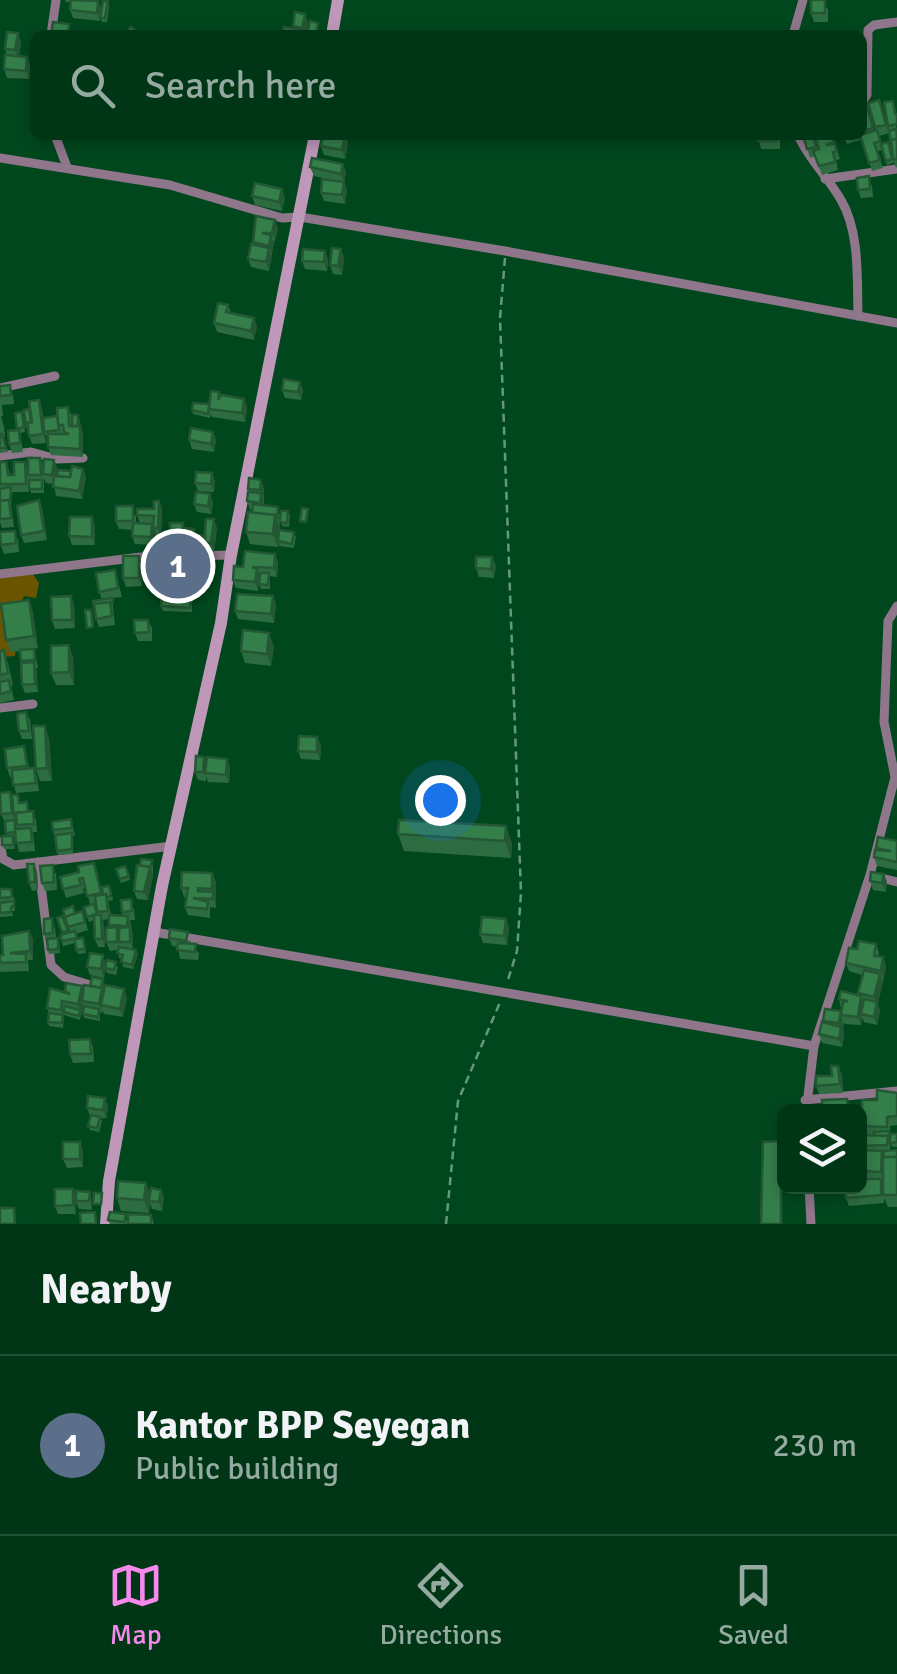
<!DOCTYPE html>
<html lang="en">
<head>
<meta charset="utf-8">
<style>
  :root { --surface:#003516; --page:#0e4023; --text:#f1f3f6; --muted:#95aba1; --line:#225035; --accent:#f788ec }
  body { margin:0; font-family:Signika,sans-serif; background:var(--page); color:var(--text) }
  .controls { position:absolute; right:30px; bottom:30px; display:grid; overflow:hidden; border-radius:15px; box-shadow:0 5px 15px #0003 }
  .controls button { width:90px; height:90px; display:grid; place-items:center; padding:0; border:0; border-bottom:2px solid var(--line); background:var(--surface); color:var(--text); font:50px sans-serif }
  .you { position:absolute; left:440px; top:800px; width:35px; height:35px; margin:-25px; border:8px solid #fff; border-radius:50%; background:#1a73e8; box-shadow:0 0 0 15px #1a73e833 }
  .badge { display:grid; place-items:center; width:65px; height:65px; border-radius:50%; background:var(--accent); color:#fff; font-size:32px; font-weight:700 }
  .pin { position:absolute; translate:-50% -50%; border:5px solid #fff; box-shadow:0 2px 10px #0006 }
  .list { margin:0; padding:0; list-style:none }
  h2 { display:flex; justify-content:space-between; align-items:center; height:130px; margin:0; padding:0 40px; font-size:42px }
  h2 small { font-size:32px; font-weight:400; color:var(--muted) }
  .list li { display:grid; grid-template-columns:65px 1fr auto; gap:30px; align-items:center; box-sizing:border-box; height:180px; padding:0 40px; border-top:2px solid var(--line) }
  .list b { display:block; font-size:38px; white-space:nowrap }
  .list p { margin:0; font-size:32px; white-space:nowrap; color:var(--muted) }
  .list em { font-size:32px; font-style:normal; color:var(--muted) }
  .icon { flex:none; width:55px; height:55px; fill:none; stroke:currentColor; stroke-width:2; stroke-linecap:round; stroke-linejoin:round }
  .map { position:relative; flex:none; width:897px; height:1224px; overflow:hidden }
  .search { position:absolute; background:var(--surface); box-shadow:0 5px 15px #0003; left:30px; right:30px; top:30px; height:110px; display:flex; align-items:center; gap:25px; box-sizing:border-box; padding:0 35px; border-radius:15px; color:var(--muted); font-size:38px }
  .sheet { height:310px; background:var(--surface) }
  nav { display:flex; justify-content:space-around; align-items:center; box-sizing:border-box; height:140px; border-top:2px solid var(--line); background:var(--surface); font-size:28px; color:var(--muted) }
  nav a { display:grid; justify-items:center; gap:5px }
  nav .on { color:var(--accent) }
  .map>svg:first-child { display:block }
</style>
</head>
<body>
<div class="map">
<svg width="897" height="1224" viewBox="0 0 897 1224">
  <rect width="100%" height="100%" fill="#00471e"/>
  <polygon fill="#6a5400" points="33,574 39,583 36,598 24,596 16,615 15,656 0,657 0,578"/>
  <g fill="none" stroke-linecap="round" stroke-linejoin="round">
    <g stroke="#659a78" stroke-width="2.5" stroke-dasharray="8 5" stroke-linecap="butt">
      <polyline points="505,258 500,318 521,893 517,951 507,983"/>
      <polyline points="446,1224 458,1101 501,1000"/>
    </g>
    <g stroke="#8f768b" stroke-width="9">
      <polyline points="51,35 56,0"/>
      <polyline points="793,35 803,0"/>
      <polyline points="862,102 867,95 868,30 874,25 897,22"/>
      <polyline points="55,135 67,167"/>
      <path d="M 798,135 C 809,160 828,177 841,200 C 860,232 857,279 858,316"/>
      <polyline points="0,158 170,185 282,218 300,217 505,251 897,323"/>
      <polyline points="825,179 897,169"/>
      <polyline points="0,388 55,376"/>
      <polyline points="0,456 31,452 57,459 83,458"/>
      <polyline points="0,574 141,557 231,555"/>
      <polyline points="0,708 33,704"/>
      <polyline points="0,842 3,859 14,865 172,846"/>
      <polyline points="38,862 51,965 64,977 90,985"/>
      <polyline points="877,877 897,882"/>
      <polyline points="154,932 814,1046"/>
      <polyline points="805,1100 897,1091"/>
      <polyline points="806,1112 814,1046 870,875 895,777 884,722 888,621 897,606"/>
      <polyline points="809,1186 811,1224"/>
    </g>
    <g stroke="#be97b9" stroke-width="12">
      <polyline points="332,35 338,0"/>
      <polyline points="106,1224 109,1181 162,886 221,623 231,555 315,135"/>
    </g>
  </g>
  <g fill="#2d6c40">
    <polygon points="65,0 98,1 101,9 108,1 109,6 107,22 102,22 100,18 100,21 73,18 70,10 71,2 66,2"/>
    <polygon points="828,8 828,22 814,22 811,13"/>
    <polygon points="21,42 19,56 30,65 29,79 7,78 4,69 7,55 5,49"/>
    <polygon points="879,100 889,133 879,136 883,150 877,151 883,168 872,171 860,135 862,135 862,102 869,110 874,130 876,130 868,103"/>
    <polygon points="896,109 897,167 896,168 893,159 894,163 887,165 881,144 892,159 888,126"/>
    <polygon points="345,135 348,144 345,159 324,155 321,146"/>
    <polygon points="758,135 780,135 780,149 761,149"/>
    <polygon points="803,135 813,135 818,149 832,135 840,159 836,160 838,170 822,175 815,156 810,158"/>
    <polygon points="858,135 860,140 847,144 844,136"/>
    <polygon points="343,164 346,173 344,182 347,190 345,204 324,201 321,193 341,182 314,176 310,167"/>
    <polygon points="872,185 873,197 861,198 858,190"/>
    <polygon points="252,196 285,197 282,211 255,205"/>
    <polygon points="278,229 275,241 274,241 269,271 251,267 248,259 254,245 253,242"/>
    <polygon points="341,249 344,258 342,275 333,274 330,265"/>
    <polygon points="325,251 328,260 327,271 305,269 302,261"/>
    <polygon points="228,305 231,313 257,326 254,340 217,332 214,323"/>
    <polygon points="0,386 13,394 14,404 2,405 3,416 1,416 4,427 5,437 3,437 8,452 0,453"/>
    <polygon points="282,390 303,390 301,400 285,398"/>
    <polygon points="220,396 244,399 247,408 245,422 212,417 210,414 210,418 193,414 192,410 209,404"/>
    <polygon points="68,407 71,415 72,426 80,419 80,427 83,434 83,457 51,455 48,447 48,436 46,436 45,433 46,443 32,444 26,426 42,408 44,426 57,417"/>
    <polygon points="22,412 25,432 20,433 23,452 12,453 9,444 18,430"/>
    <polygon points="213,432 216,440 214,452 192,449 189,440"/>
    <polygon points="40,458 43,466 57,468 56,476 83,469 86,477 82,499 56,496 54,484 46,483 44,478 44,493 31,493 29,477 29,492 12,492 11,505 14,527 2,528 0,522 0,462 9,470 10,475 14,475"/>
    <polygon points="212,473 215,482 214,492 198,491 195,483"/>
    <polygon points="264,488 264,505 281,515 290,515 289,527 282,526 281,516 279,530 296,536 294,548 279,546 278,542 278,547 250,544 246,532 253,510 250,510 247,501 249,492 248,489"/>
    <polygon points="210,494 213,502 211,514 197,512 194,504"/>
    <polygon points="39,500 42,508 47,540 24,543 21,535"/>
    <polygon points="159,501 162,509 161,536 156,536 153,524 143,524 152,524 155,533 154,545 135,544 132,536 133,530 119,529 116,521 136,515 136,523 140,523 137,515 154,509"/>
    <polygon points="92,517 95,526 95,545 72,545 69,536"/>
    <polygon points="217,528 214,552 207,551 206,548 206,551 198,550 197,546 196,553 185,552 184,549 175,548 174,536 172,536 170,532 184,529 197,538 205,536"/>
    <polygon points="18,539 19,552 4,554 1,545"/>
    <polygon points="139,556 142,564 142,586 126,587 123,578"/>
    <polygon points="196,556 198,573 193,573 194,596 176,596 175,592 175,572 174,572 173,580 159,580 157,576"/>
    <polygon points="492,557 496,566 494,578 479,577 476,568"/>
    <polygon points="278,562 277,577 270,576 270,589 261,589 259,584 258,591 236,588 233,580 243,567"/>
    <polygon points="115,570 122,597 112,598 115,625 99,627 96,619 102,599 99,592"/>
    <polygon points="173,586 173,596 192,601 192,612 163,611 161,606"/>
    <polygon points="71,596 74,605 75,628 55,629 52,620"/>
    <polygon points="273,596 276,605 274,623 238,619 235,611"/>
    <polygon points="29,600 33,612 38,648 34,649 38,668 36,668 38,692 25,693 22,685 20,651 11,652 6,640"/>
    <polygon points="148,620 152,628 152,641 138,641 135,633"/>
    <polygon points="69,645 73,658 74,685 56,685 51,673"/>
    <polygon points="274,646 271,666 245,663 241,651"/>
    <polygon points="0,651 8,663 13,685 11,686 14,700 0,703"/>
    <polygon points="26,712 30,720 32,739 22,739 19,731"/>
    <polygon points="49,738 52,781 40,781 36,769"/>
    <polygon points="321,745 320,760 301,759 298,751"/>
    <polygon points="24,746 29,768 34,768 37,776 39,791 16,793 12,777 10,777 7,768"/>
    <polygon points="230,767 229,783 208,782 206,776 206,781 198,780 195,772"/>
    <polygon points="18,795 20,803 27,802 29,812 36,820 37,832 33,832 35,851 19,852 15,836 13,837 15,849 4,849 2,845 7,836 5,823 1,814 13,798"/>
    <polygon points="71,819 75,836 73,836 73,854 58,855 53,830"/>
    <polygon points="399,820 512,843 511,858 404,851 398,834"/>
    <polygon points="897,841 897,870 877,866 874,857 876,848"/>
    <polygon points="34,864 37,872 38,890 32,891 29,882"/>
    <polygon points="153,864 153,875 148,900 137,899 134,891"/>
    <polygon points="125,866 130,880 121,883 116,869"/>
    <polygon points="97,871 102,895 111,890 113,900 108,901 111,915 123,916 122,912 134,908 135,920 130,920 133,936 133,949 136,950 138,954 133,969 123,967 122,959 119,958 118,950 110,951 106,942 110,927 109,919 103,920 105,947 98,947 95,939 94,920 89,922 84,907 98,915 96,903 90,904 85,887 83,888 84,893 66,898 60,877"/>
    <polygon points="56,873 57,890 45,891 42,883"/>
    <polygon points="212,873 216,882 215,896 216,900 216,908 210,907 210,918 188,915 185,907 187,897 184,897 181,888"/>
    <polygon points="870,881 887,882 886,892 873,890"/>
    <polygon points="0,889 14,897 15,911 12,911 13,916 0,917"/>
    <polygon points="63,910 75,914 82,911 88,930 76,934 78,939 83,938 86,953 78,954 75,943 63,946 60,935 63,934 57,918 62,916 68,933 70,932"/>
    <polygon points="506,919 509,928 507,945 483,943 480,934"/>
    <polygon points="55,927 56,938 58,938 59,942 60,953 49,954 44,934"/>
    <polygon points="29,931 33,939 33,960 28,960 29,971 0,972 0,955 3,955"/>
    <polygon points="169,938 191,941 190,944 199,953 198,960 180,959 178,947 172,946"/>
    <polygon points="876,944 879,953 878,957 883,957 886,966 878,1003 880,1011 877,1025 864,1022 862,1017 861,1025 845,1024 844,1021 843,1030 844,1035 842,1047 822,1043 819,1034 824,1023 823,1021 842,1013 839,999 858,995 858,993 862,975 849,971 846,963 857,949"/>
    <polygon points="106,964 118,967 116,975 107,973 105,969 104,978 90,975 87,967"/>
    <polygon points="104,984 104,993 127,997 123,1017 104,1014 102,1010 102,1013 100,1012 100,1021 84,1018 83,1014 83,1004 80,1020 64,1015 63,1028 49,1026 48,1022 49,1013 47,1008 65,992 84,991 90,986"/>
    <polygon points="90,1039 93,1047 94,1062 73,1063 70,1054"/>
    <polygon points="842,1074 843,1093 819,1094 816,1086 832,1076"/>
    <polygon points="897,1093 897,1125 890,1126 890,1134 897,1134 897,1147 892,1147 890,1142 890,1150 897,1150 897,1207 888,1207 884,1198 884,1203 849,1206 846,1198 860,1186 860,1131 864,1131 862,1127 860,1127 860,1112 823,1112 850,1107 850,1110 859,1110 862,1118 877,1100"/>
    <polygon points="105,1098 108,1106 106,1118 100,1118 102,1121 99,1132 90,1130 88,1126 90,1116 87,1108"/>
    <polygon points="83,1150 83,1167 67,1168 63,1159"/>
    <polygon points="146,1183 150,1195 161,1190 164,1198 162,1211 152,1209 150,1203 149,1213 121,1211 117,1198"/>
    <polygon points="90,1192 92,1210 79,1209 76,1202 76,1214 58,1214 55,1206"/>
    <polygon points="151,1215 154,1224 110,1224 108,1220 128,1220"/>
  </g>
  <g fill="#245834">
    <polygon points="98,1 101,9 100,21 97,13"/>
    <polygon points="305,14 308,22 306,35 302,28"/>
    <polygon points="18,33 21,42 18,59 15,50"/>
    <polygon points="27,57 30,65 29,79 26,71"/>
    <polygon points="345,135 348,144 345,159 342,150"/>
    <polygon points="343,164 346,173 344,182 341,174"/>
    <polygon points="344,182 347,190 345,204 342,195"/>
    <polygon points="282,189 285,197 282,211 279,202"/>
    <polygon points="275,220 278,229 275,241 272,233"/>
    <polygon points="271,235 274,243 272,254 269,246"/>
    <polygon points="269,248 272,257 269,271 266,262"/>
    <polygon points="341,249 344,258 342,275 338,266"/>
    <polygon points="325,251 328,260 327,271 324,262"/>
    <polygon points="254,318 257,326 254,340 251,331"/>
    <polygon points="300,382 303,390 301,400 298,392"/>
    <polygon points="244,399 247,408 245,422 242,413"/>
    <polygon points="39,400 42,408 46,443 43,434"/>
    <polygon points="78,415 83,434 83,457 80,449"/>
    <polygon points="213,432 216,440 214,452 211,444"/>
    <polygon points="54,460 57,468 55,484 52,475"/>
    <polygon points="83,469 86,477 82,499 79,491"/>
    <polygon points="212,473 215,482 214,492 211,484"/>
    <polygon points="261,480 264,488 263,511 260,503"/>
    <polygon points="210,494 213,502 211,514 208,506"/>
    <polygon points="39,500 42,508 47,540 44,531"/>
    <polygon points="159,501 162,509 161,536 158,528"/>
    <polygon points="275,515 280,528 278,547 273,534"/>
    <polygon points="92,517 95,526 95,545 92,537"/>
    <polygon points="214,519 217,528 214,552 211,543"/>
    <polygon points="152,524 155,533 154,545 151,537"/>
    <polygon points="194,529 197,538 196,553 193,545"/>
    <polygon points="275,554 278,562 277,577 274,568"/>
    <polygon points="139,556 142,564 142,586 139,578"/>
    <polygon points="492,557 496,566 494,578 491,569"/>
    <polygon points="257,569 260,577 258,591 255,582"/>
    <polygon points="71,596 74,605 75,628 72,620"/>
    <polygon points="273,596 276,605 274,623 271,614"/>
    <polygon points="29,600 33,612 38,648 34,636"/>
    <polygon points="269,633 274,646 271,666 267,654"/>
    <polygon points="69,645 73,658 74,685 69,672"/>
    <polygon points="34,662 37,671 38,692 35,684"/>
    <polygon points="45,726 49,738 52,781 47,768"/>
    <polygon points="317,737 321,745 320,760 317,752"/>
    <polygon points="227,759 230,767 229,783 226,775"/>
    <polygon points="506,826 512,843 511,858 505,841"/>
    <polygon points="34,864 37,872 38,890 35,882"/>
    <polygon points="150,867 153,875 148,900 144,892"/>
    <polygon points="212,873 216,882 216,908 212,889"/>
    <polygon points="884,874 887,882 886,892 882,883"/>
    <polygon points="101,915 104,924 105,947 102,939"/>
    <polygon points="128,916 133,936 133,951 127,926"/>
    <polygon points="506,919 509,928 507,945 504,936"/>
    <polygon points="29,931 33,939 33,960 30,951"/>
    <polygon points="136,950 138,954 133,969 132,965"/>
    <polygon points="103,955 106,964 104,978 101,969"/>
    <polygon points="883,957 886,966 884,980 881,971"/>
    <polygon points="880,974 883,982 878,1003 880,1011 877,1025 874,1017 877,1004 874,997"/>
    <polygon points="103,979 104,984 103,991 105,997 101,1005 102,1013 99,1004"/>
    <polygon points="82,986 85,995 81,1013 78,1004"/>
    <polygon points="124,989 127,997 123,1017 120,1009"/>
    <polygon points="861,996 864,1004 861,1014 861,1025 858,1017"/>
    <polygon points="841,1011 844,1035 842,1047 839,1039 841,1028 839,1023"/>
    <polygon points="838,1066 842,1074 843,1093 840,1084"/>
    <polygon points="105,1098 108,1106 106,1118 103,1110"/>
    <polygon points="781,1141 782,1146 782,1224 781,1224"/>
    <polygon points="80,1142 83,1150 83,1167 80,1159"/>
    <polygon points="146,1183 150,1196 149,1213 144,1200"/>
    <polygon points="73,1189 76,1197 76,1214 73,1205"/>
    <polygon points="161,1190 164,1198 162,1211 159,1202"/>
  </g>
  <g fill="#347e4a" stroke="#245834" stroke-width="2.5">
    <polygon points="71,0 98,1 97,13 70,10"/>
    <rect x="811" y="0" width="14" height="13"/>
    <polygon points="103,1 108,1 105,18 100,18"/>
    <polygon points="295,12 305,14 302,28 293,26"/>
    <polygon points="310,21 318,23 316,35 307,35"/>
    <polygon points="53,22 69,24 68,35 51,35"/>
    <polygon points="131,27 140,35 127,35 125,34"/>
    <polygon points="284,27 303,31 302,35 283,35"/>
    <polygon points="7,32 18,33 15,50 5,49"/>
    <polygon points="5,55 27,57 26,71 4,69"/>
    <polygon points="879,100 886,125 875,127 868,103"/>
    <polygon points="893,101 895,114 897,114 897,124 888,126 884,102"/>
    <polygon points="862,102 866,102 873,128 862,131"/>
    <polygon points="896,129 897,139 891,140 891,142 889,131"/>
    <polygon points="877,130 880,141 874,143 880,160 869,163 860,135"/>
    <polygon points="323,135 345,135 342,150 321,146"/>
    <rect x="758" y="135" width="19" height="6"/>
    <polygon points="803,135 813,135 816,147 807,149"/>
    <polygon points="829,135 831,135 834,142 826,145 835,144 837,151 833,152 835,162 819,166 813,151 819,149 816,139"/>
    <polygon points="844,135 858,135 858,136 845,139"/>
    <polygon points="897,139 897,159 893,159 891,140"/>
    <polygon points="888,142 892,159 886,161 881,144"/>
    <polygon points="312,158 343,164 341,174 310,167"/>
    <polygon points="869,176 870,189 858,190 857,178"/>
    <polygon points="322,179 344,182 342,195 321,193"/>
    <polygon points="255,183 282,189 279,202 252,196"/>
    <polygon points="256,216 275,220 272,233 262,233 271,235 269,246 253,242"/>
    <polygon points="251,244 269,248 266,262 248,259"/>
    <polygon points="332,248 341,249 338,266 330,265"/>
    <polygon points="303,249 325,251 324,262 302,261"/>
    <polygon points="218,303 228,305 226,312 254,318 251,331 214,323"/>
    <polygon points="284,379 300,382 298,392 282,390"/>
    <polygon points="10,385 11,395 0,396 0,386"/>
    <polygon points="211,391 219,392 218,400 221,395 244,399 242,413 209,409"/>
    <polygon points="39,400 43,434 29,436 27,423 32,422 29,401"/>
    <polygon points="193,403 209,404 208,414 192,410"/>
    <polygon points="68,407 69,426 80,426 80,449 48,447 48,434 69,434 64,432 63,425 58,425 57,408"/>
    <polygon points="29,409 31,422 27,423 28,426 26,426 24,410"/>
    <polygon points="22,412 24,427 17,429 15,413"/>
    <rect x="72" y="415" width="6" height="11"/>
    <polygon points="57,416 59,430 44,432 43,418"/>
    <polygon points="191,428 213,432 211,444 189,440"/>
    <polygon points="19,430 20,443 9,444 8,431"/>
    <polygon points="0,434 2,434 6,448 0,448"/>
    <polygon points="28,458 40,458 41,475 28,475"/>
    <polygon points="44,459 54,460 52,475 43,474"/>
    <polygon points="0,462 6,462 8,475 14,475 14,462 25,462 26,484 0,484"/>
    <polygon points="72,466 83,469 79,491 53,487 54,476 70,477"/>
    <polygon points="58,470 71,471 70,477 57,476"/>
    <polygon points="196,472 212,473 211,484 195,483"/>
    <polygon points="249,478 261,480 260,490 248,489"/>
    <rect x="29" y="480" width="13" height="9"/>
    <polygon points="11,487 10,501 0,501 0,489"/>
    <polygon points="196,492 210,494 208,506 194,504"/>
    <polygon points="248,492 261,493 260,503 247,501"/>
    <polygon points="9,500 11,518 0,519 0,501"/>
    <polygon points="39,500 44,531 21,535 17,506"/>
    <polygon points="154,501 159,501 158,528 153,528 154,516 137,515 137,509 154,509"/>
    <polygon points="253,504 278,507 277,517 275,515 252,513"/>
    <rect x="116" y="506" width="17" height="15"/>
    <polygon points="302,508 308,509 306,522 300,521"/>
    <polygon points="281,511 288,511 287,523 280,522"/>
    <polygon points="248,512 275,515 273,534 246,532"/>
    <polygon points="70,517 92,517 92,537 69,536"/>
    <polygon points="206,519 214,519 211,543 204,543"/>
    <polygon points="133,523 152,524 151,537 132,536"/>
    <rect x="170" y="523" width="13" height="9"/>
    <polygon points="183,528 194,529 193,545 182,544"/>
    <polygon points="279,530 294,532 292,544 278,541"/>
    <polygon points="15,531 16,543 1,545 0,532"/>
    <polygon points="174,533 182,534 182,545 174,544"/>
    <polygon points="197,535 205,536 204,547 196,546"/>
    <polygon points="245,551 275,554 274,568 252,567 257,569 255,582 233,580 234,566 243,567"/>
    <polygon points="158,555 196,556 196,569 172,568 172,576 157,576"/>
    <rect x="123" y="556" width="16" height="22"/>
    <polygon points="476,557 492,557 491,569 476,568"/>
    <polygon points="115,570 118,588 99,592 96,573"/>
    <polygon points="175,572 193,572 192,592 175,592"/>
    <polygon points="260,573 269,573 268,585 259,584"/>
    <polygon points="162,581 172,582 171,596 191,597 190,608 161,606"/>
    <polygon points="237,594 273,596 271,614 235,611"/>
    <polygon points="71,596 72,620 52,620 51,597"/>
    <polygon points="112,598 113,603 111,604 110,602 94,604 94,606 93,601"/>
    <polygon points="29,600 34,636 6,640 1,604"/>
    <polygon points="110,602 112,616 96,619 94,604"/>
    <polygon points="85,610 91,610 93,627 87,628"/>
    <polygon points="134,620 148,620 149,632 135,633"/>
    <polygon points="243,630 269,633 267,654 241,651"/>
    <polygon points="69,645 69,672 51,673 51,646"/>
    <polygon points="34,649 35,660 21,661 20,650"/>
    <polygon points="4,650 8,673 0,675 0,651"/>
    <polygon points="34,662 35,684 22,685 21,663"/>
    <polygon points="9,680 11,691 0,694 0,682"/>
    <polygon points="26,712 29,731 19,731 17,714"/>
    <polygon points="33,726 45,726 47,768 36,769"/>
    <polygon points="299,736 317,737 317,752 298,751"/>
    <polygon points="24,746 27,766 7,768 5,749"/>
    <polygon points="196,756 204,757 203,772 195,772"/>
    <polygon points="207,757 227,759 226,775 205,773"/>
    <polygon points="34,768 36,783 13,785 12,770"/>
    <polygon points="10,792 12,813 1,814 0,793"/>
    <polygon points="12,795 18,795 19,803 27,802 28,812 16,813 16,816 14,816"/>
    <polygon points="33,811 34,824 17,825 16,813"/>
    <polygon points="71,819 72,828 53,830 52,822"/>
    <polygon points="15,820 15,832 6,833 5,821"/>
    <polygon points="399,820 506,826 505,841 398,834"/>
    <polygon points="31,828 32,842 16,843 15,829"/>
    <polygon points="72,833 72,849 57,851 55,835"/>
    <rect x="2" y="836" width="11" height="9"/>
    <polygon points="878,837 897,841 897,862 874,857 875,850 891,851 876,848"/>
    <polygon points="141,859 152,860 150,869 150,867 140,866"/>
    <polygon points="94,863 101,893 87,896 83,878 79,879 81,885 63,889 60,877 79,872 78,866"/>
    <polygon points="27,864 34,864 35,882 29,882"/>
    <polygon points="53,865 54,882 42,883 40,866"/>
    <polygon points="137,865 150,867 144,892 134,891"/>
    <polygon points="125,866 129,876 120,879 116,869"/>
    <polygon points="182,872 212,873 212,889 198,888 198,891 213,892 213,899 193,898 208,902 207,909 185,907 188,888 181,888"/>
    <polygon points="871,872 884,874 882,883 870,881"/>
    <polygon points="109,886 111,896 106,897 106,894 103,895 102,887"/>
    <polygon points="0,889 11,889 12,897 0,898"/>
    <polygon points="106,894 108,911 97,912 95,896"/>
    <polygon points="131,899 132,911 122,912 121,900"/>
    <polygon points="14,901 14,906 11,907 11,912 0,913 0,903"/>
    <polygon points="94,904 97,914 87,917 84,907"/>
    <polygon points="73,906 75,914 65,917 63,910"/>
    <polygon points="82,911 85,922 68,927 65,917"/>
    <polygon points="94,915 101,915 102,939 95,939"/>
    <polygon points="109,915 128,916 127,926 109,925"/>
    <polygon points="62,916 68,931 62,932 57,918"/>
    <polygon points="482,917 506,919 504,936 480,934"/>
    <polygon points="52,918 53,933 44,934 44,919"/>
    <polygon points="117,927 117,942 106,942 106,928"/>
    <polygon points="130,927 130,942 119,942 119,928"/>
    <polygon points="170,929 188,932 186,941 169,938"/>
    <polygon points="29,931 30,951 10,953 26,954 26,962 0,963 0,955 3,955 2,936"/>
    <polygon points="75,931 77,938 62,941 60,935"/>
    <polygon points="58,938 58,949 48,950 47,939"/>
    <polygon points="83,938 85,949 76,950 75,939"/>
    <polygon points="859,941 876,944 874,956 883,957 881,971 846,963 849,948 857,949"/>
    <polygon points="178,943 196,944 195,952 177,950"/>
    <polygon points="119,947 136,950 132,965 121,962 123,955 117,953"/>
    <polygon points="90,953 103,955 101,969 87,967"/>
    <polygon points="107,960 116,962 114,970 105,968"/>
    <polygon points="864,970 880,974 874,997 858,993"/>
    <polygon points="92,977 103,979 101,988 90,986"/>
    <polygon points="66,983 82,986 78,1004 62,1001 61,1010 47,1008 50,988 70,994 65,991"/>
    <polygon points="84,985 102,988 99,1004 82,1001"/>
    <polygon points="105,985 124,989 120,1009 101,1005"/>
    <polygon points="841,991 861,996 858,1017 841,1015 843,1002 848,1001 839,999"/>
    <polygon points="864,999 877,1002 874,1017 861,1014"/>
    <polygon points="65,1006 80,1010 79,1016 63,1012"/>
    <polygon points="84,1006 99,1009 98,1017 83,1014"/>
    <polygon points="825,1009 841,1011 839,1023 823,1021"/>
    <polygon points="49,1013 63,1015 62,1023 48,1022"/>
    <polygon points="822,1022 841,1027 839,1039 819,1034"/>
    <polygon points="90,1039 91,1054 70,1054 69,1040"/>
    <polygon points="831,1066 838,1066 840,1084 816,1086 816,1076 832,1076"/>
    <polygon points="877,1090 897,1093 897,1116 887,1117 887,1127 862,1126 862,1100 877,1100"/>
    <polygon points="88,1096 105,1098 103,1110 87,1108"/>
    <polygon points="847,1099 848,1110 859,1110 859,1112 840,1112 840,1110 823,1112 822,1100"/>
    <polygon points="91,1115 100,1117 97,1128 88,1126"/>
    <polygon points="889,1131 889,1138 888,1138 888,1136 874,1136 874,1132"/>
    <polygon points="890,1134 897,1134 897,1142 890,1143"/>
    <polygon points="860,1135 888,1136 887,1145 860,1146"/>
    <polygon points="781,1141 781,1224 761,1224 763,1142"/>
    <rect x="63" y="1142" width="17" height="17"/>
    <polygon points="860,1150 882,1151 881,1172 864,1171 864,1179 881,1179 881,1195 846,1198 846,1186 860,1186 860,1170 864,1169 860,1169"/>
    <polygon points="897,1150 897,1157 884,1157 884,1151"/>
    <rect x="883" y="1157" width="14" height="38"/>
    <polygon points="118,1181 146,1183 144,1200 117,1198"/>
    <polygon points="151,1188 161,1190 159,1202 149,1201"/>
    <polygon points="55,1189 73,1189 73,1205 55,1206"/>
    <polygon points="76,1191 90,1192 89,1201 76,1201"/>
    <polygon points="94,1193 102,1193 101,1204 93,1204"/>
    <polygon points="0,1208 14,1208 15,1224 0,1224"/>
    <polygon points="95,1212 96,1224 81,1224 80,1213"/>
    <polygon points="110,1212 126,1214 124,1222 108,1220"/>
    <polygon points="128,1214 151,1215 151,1224 128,1224"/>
  </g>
</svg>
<div class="controls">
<button><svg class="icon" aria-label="layers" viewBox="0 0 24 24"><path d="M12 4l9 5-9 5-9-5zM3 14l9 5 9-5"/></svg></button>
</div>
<div class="you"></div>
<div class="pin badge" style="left:178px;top:566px;background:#5c6f8a">1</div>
<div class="search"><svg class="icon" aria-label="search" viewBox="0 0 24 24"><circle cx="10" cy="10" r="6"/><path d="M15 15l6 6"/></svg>Search here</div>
</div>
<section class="sheet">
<h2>Nearby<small></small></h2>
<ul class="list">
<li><span class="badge" style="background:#5c6f8a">1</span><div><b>Kantor BPP Seyegan</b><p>Public building</p></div><em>230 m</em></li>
</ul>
</section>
<nav>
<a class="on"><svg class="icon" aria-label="map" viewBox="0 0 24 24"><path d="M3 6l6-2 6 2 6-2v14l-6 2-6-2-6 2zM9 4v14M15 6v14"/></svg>Map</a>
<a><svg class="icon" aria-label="directions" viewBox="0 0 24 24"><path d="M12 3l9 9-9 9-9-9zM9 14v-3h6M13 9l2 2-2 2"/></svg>Directions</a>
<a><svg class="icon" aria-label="saved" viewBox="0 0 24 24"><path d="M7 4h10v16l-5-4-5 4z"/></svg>Saved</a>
</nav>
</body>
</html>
